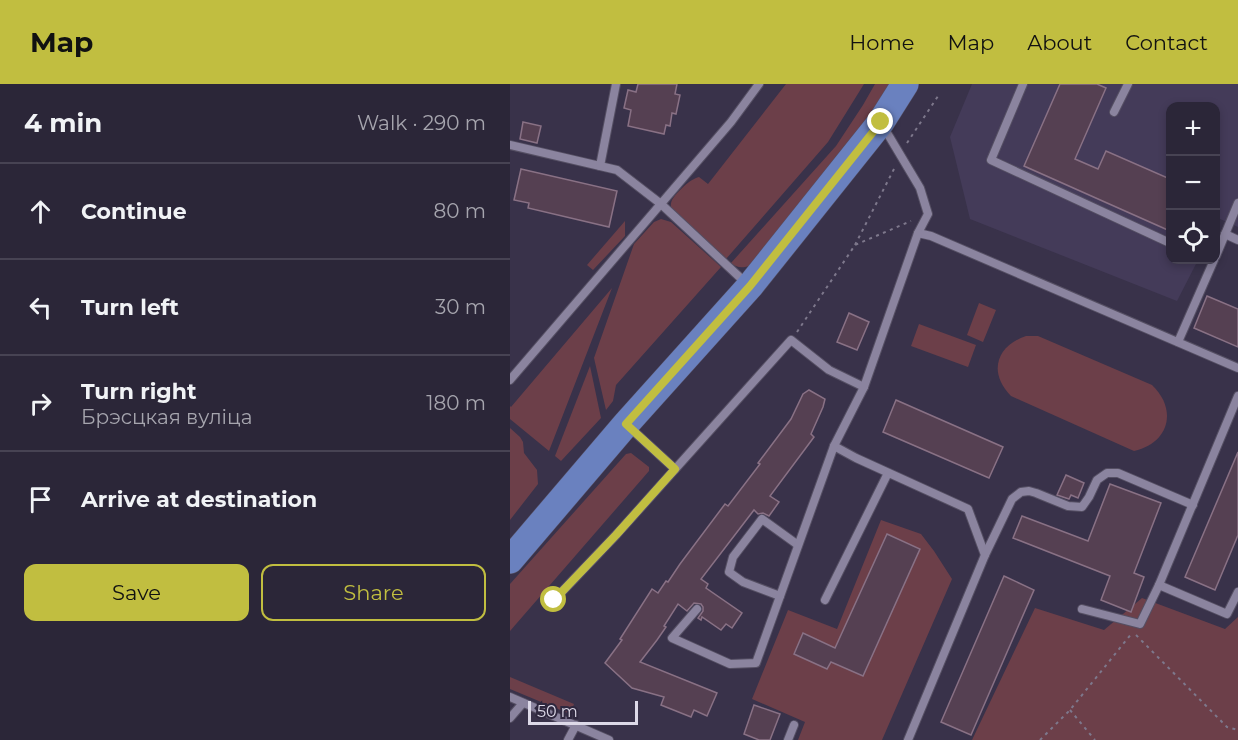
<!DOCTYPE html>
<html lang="en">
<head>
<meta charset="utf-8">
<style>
  :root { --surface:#2b2638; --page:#373243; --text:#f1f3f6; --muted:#a6a5ae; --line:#474353; --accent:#c1be40 }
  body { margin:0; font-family:Montserrat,sans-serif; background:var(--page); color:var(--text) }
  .controls { position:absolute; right:18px; top:18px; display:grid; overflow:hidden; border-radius:12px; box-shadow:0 3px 9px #0003 }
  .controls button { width:54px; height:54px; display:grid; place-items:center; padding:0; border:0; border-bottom:2px solid var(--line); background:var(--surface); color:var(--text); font:30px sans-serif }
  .scale { position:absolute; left:18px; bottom:15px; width:110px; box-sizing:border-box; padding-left:6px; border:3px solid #ddd9e8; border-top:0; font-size:16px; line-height:21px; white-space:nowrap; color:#ddd9e8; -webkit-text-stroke:4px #2f283f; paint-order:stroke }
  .stop { position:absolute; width:18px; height:18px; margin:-14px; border:4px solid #c1be40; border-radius:50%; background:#fff }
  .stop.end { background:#c1be40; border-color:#fff; box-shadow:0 2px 6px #0008 }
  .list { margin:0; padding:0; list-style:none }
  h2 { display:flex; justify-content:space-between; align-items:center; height:78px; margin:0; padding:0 24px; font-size:26px }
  h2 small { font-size:20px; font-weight:400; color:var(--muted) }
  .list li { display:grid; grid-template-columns:39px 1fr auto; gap:18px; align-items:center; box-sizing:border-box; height:96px; padding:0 24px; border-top:2px solid var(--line) }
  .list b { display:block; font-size:22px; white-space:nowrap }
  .list p { margin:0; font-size:20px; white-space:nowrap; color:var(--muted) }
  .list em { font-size:20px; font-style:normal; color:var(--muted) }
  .actions { display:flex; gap:12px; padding:18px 24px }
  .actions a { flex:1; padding:14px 0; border:2px solid var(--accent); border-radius:12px; text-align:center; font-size:21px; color:var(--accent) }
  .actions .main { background:var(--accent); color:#111 }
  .icon { flex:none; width:33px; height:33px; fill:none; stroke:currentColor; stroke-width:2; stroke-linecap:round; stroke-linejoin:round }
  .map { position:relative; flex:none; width:728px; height:656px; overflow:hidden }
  header { display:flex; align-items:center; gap:36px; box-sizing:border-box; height:84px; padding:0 30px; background:var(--accent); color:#111 }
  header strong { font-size:28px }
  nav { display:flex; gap:33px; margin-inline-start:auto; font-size:21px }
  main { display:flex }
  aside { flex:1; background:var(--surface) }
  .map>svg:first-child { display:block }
</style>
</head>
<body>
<header>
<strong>Map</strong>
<nav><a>Home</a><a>Map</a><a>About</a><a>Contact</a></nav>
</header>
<main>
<aside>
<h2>4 min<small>Walk · 290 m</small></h2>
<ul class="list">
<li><svg class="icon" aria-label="ahead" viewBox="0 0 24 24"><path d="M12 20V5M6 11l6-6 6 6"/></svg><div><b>Continue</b></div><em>80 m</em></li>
<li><svg class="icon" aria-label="left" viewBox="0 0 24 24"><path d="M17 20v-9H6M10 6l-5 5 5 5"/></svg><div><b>Turn left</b></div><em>30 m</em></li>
<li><svg class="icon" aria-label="right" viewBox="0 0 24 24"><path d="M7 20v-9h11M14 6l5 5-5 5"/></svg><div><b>Turn right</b><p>Брэсцкая вуліца</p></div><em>180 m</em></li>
<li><svg class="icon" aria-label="arrive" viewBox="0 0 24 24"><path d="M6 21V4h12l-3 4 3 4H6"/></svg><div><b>Arrive at destination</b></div></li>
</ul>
<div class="actions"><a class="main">Save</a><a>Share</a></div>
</aside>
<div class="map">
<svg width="728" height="656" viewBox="0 0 728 656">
  <rect width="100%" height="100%" fill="#39324a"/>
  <polygon fill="#443b59" points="462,0 728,0 728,143 708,134 706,140 706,22 660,22 660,176 688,176 667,217 460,135 440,53"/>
  <g fill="#6c3f49">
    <path d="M 276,0 L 354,0 L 318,58 L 216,175 L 162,126 C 161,122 160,121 162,116 C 167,108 180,95 189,93 L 198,100 Z"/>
    <path d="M 365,0 L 384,0 L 239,182 C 232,184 227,184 221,179 L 326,62 L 353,21 Z"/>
    <polygon points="151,135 161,138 211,183 106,301 103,317 96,326 84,274 124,160 144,138"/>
    <polygon points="115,137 115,152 83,186 77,181"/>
    <polygon points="102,204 39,367 0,335 0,322 1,323"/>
    <polygon points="469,219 486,226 473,258 457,251"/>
    <polygon points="409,240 466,261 458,283 401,262"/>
    <path d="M 516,252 L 528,252 L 642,301 C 668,326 659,359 624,367 L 501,312 C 478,289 486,262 516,252 Z"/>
    <polygon points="80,282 91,334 51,377 45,372"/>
    <polygon points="0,344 10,353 13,358 14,369 27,386 28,400 0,436"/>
    <polygon points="121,369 139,383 139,387 0,547 0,500 116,370"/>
    <polygon points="371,436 411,450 424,467 442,495 372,656 288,656 295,638 242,615 278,526 327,545"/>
    <polygon points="632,514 715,545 728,533 728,656 462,656 525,524 594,546"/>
    <polygon points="0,593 64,620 60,630 0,605"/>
  </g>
  <g fill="#554052" stroke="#897185" stroke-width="1.5">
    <polygon points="128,0 167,0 165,10 170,11 166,30 162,29 160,42 156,41 154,50 118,42 121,26 114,24 118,6 126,8"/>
    <polygon points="550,0 587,0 596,4 565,75 588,85 596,67 660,95 660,147 514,82"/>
    <polygon points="13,38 31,42 27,59 10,55"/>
    <polygon points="11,85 107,107 99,143 18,124 19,119 4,116"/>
    <polygon points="697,212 728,225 728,263 684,244"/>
    <polygon points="339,229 359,238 347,266 327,258"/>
    <polygon points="299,306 315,315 313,323 301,350 304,353 260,412 269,418 259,432 253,429 248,430 244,426 191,495 198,500 196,504 232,529 222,544 216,540 211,546 192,533 191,536 188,534 193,527 193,523 191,520 184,519 177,527 168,520 154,542 156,543 147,556 130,578 207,609 197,632 184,626 181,633 151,621 154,613 122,604 95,579 112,556 110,555 142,505 148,509 156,497 158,498 170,480 215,420 218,422 250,380 248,379 281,335 293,310"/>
    <polygon points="386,316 493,363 479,394 373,348"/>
    <polygon points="728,368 728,451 705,506 675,493"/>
    <polygon points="556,391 574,399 568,414 561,411 559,415 547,411"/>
    <polygon points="600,400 651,419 624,489 634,493 621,528 591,516 600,492 503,454 512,432 578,457"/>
    <polygon points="377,450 410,465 353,592 321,578 317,585 284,570 293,549 325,564"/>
    <polygon points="494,492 524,506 461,651 431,638"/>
    <polygon points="244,621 270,630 260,656 249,656 234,650"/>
  </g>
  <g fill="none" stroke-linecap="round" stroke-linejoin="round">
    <defs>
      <g id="service">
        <polyline points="513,0 481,76 660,159"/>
        <polyline points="604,28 618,0"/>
        <polyline points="373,42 410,104 418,130 408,149 421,152 728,284"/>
        <polyline points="0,61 107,86 151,120 237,200"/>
        <polyline points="90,82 106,0"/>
        <polyline points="715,150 728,156"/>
        <polyline points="706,172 728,119"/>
        <polyline points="668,258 704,176"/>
        <polyline points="0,296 221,38 249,0"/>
        <polyline points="118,342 165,385"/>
        <polyline points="324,362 346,374 458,425 475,471 398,656"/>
        <polyline points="475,471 502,415 511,408 519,407 526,409 558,422 572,423 579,413 587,396 597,389 608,389 683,421"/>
        <polyline points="649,501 717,530 728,508"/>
        <polyline points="270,512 233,498 219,488 223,473 252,435 288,461"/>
        <polyline points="44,516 106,451 281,256 319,286 354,303"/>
        <polyline points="315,516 378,389"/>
        <polyline points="187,525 162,554 220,580 246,579 324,362 354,303 408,149"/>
        <polyline points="572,525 630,540 649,501 728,312"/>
        <polyline points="0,613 99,656"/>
        <polyline points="0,634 13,619"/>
        <polyline points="58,656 66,641"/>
        <polyline points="278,656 284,641"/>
      </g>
      <polyline id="primary" points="0,476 116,340 240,202 371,38 395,0"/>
    </defs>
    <use href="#service" stroke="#554f63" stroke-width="10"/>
    <use href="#primary" stroke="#554f63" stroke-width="28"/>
    <g stroke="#7e788c" stroke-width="2" stroke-dasharray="3 4.5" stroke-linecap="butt">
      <polyline points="397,59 430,9"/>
      <polyline points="345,161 385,83"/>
      <polyline points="287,248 345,161 401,137"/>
      <polyline points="626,551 717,643 728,646"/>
      <polyline points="560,626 585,656"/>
      <polyline points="530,656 560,626 622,549"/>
    </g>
    <use href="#service" stroke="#8b849f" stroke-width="8"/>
    <use href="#primary" stroke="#6a81bf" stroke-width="27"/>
  </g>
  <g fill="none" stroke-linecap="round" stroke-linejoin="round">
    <polyline stroke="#c1be40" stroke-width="8" points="44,516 106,451 165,385 116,340 240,202 371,38"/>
  </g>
</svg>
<div class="controls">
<button>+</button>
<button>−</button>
<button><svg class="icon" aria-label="locate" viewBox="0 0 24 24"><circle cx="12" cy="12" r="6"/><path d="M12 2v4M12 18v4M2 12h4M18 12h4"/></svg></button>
</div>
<div class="scale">50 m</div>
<div class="stop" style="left:44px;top:516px"></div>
<div class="stop end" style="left:371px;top:38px"></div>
</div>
</main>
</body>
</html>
